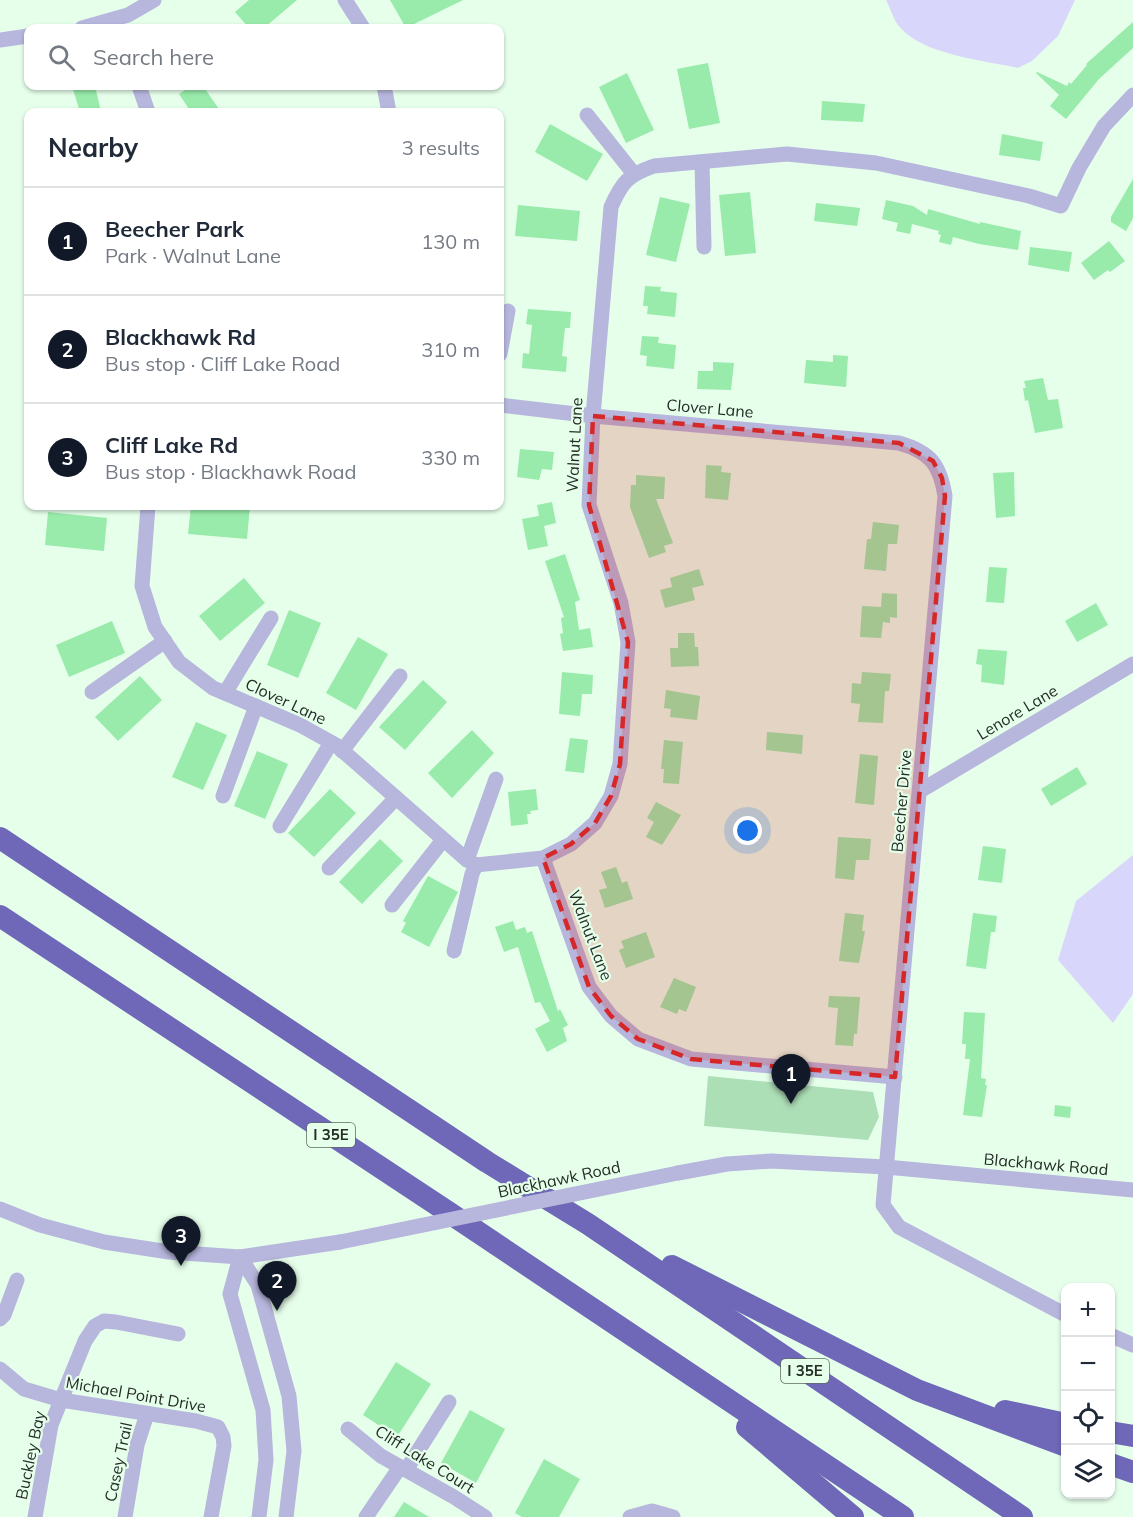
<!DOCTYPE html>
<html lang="en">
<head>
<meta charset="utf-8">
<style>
  :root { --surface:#fff; --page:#f2f2f3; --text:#1f2937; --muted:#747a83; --line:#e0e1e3; --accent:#111827 }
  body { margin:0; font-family:Mulish,sans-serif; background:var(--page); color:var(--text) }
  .controls { position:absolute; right:18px; bottom:18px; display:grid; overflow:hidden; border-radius:12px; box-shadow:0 2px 4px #0004 }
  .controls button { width:54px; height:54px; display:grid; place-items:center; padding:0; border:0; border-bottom:2px solid var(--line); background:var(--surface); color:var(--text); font:30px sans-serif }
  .you { position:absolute; left:748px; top:831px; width:21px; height:21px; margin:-15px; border:4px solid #fff; border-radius:50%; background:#1a73e8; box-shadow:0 0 0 9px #1a73e833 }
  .badge { display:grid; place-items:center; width:39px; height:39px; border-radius:50%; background:var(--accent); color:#fff; font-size:20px; font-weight:700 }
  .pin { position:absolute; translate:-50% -50px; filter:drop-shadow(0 2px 3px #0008) }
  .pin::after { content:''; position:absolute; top:32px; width:21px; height:18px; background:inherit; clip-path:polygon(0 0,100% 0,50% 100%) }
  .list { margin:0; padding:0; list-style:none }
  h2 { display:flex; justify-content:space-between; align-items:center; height:78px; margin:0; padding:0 24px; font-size:26px }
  h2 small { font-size:20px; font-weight:400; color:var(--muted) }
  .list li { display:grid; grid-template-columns:39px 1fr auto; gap:18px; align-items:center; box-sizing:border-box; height:108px; padding:0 24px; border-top:2px solid var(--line) }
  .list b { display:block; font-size:22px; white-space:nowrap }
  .list p { margin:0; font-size:20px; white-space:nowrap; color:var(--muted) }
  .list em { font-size:20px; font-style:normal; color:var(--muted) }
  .icon { flex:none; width:33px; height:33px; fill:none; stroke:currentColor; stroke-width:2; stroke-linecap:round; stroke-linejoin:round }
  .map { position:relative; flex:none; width:1133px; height:1517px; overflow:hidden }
  .search { position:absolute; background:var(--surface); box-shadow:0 2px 4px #0004; left:24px; top:24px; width:480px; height:66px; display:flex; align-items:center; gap:15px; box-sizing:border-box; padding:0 21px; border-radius:12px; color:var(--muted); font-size:22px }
  .panel { position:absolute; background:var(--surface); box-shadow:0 2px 4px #0004; left:24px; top:108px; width:480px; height:402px; border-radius:12px }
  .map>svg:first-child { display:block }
</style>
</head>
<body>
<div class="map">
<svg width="1133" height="1517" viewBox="0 0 1133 1517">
  <rect width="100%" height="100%" fill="#e6ffeb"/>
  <polygon fill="#addfb7" points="708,1076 873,1092 879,1117 868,1140 704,1126"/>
  <g fill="#d8d7fb">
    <path d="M 886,0 L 1075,0 L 1058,36 L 1032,61 L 1018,68 C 983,60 921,55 898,25 C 893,18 890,8 886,0 Z"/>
    <polygon points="1133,855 1133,994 1113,1023 1058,960 1076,901"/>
  </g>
  <g fill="#98ebaa">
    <polygon points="249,0 297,0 264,28 249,28 235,12"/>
    <polygon points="390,0 463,0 406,28"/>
    <polygon points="1133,22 1133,48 1099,79 1066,119 1050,106 1059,95 1036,73 1037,72 1067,86 1069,82 1071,84 1087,65 1086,64"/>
    <polygon points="708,63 720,123 689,129 677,69"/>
    <polygon points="627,73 654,130 626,143 599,87"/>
    <polygon points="72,86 95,86 101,112 80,112"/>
    <polygon points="191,86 203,86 221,112 191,112 179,94"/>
    <polygon points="822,101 865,104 863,122 821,120"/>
    <polygon points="550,124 603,154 587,181 535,152"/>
    <polygon points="1002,134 1043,142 1040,161 999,155"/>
    <polygon points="1133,179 1133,218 1126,231 1111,222 1111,217"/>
    <polygon points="750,192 756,253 725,256 719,195"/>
    <polygon points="660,197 690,204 676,262 646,255"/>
    <polygon points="886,200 913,206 927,215 928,209 980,224 980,222 1021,231 1018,250 979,244 953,237 951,245 939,242 941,235 938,234 939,231 912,224 910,234 896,231 898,223 882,219"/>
    <polygon points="816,203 860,208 857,226 814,221"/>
    <polygon points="518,205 580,211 577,241 515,236"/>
    <polygon points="1109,241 1125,261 1110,272 1108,270 1094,280 1081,263"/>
    <polygon points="1030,247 1072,252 1069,272 1028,265"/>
    <polygon points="645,286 661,287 660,291 677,293 675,317 647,314 648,306 643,306"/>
    <polygon points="528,309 571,312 570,328 565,328 562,356 567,357 566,372 522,368 523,353 529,354 532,325 526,324"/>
    <polygon points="642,336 659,337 658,343 676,345 674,369 646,366 647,356 640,355"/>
    <polygon points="833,355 848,356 846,387 804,383 806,360 833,362"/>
    <polygon points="713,362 734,363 731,390 697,389 698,371 713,371"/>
    <polygon points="1043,378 1048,400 1058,399 1063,428 1035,433 1028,400 1025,401 1023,388 1026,388 1024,381"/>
    <polygon points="520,449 554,452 552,470 542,469 539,480 517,477"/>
    <polygon points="706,465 722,466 721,472 731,473 728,500 705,498"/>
    <polygon points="1014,472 1015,516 996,518 993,473"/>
    <polygon points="636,475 665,477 664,499 656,499 673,543 664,546 666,552 649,558 630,507 631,485 636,485"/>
    <polygon points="552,502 556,523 544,526 548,546 528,550 522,519 539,516 537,505"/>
    <polygon points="191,506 250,506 247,539 188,534"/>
    <polygon points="48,512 107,518 104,551 45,545"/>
    <polygon points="873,522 899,525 897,544 888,544 886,571 864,569 867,539 871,539"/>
    <polygon points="565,554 580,600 575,602 579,630 590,628 593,647 563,651 560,634 563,633 561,618 564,617 545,561"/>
    <polygon points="989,567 1007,568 1004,603 986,602"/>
    <polygon points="699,569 704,585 692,588 695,600 665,608 660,590 672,587 670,578"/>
    <polygon points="244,578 265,603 220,641 199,616"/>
    <polygon points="882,593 897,594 897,618 890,617 890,623 883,622 881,638 860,637 862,606 881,607"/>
    <polygon points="1096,603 1108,625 1077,642 1065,621"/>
    <polygon points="289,610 321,623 298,678 267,665"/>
    <polygon points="112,621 125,653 69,677 56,645"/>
    <polygon points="678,633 694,633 695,647 698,647 699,666 671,667 670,648 678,648"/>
    <polygon points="358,637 388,654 356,710 326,693"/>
    <polygon points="978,649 1007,651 1004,685 981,682 982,665 976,664"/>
    <polygon points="562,672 593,675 592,694 582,694 580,716 559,714"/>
    <polygon points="862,672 891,674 889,691 885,691 883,723 858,722 860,704 851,703 852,683 861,684"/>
    <polygon points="140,676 162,700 118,741 95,717"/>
    <polygon points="423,680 447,702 405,750 379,727"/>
    <polygon points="666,690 700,696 697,720 670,717 671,709 664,708"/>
    <polygon points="196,722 227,735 203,790 172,777"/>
    <polygon points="472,730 494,753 452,798 428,773"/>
    <polygon points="767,732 803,735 802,754 766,750"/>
    <polygon points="570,738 588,740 584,773 565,771"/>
    <polygon points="664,740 683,742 679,784 663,783 664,769 661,769"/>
    <polygon points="257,751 288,764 265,819 234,806"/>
    <polygon points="860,754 878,756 874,805 855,803"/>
    <polygon points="1077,767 1087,784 1051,806 1041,789"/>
    <polygon points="330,789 356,813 314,857 288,833"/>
    <polygon points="536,789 538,810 530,811 531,814 527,814 528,824 511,826 508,792"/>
    <polygon points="656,802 681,815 662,845 646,837 654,822 647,818"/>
    <polygon points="838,837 871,839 869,860 856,860 854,880 835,878"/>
    <polygon points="380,839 403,861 362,904 339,882"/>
    <polygon points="983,846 1006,849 1002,883 978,880"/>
    <polygon points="616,867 622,883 627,881 633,899 605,908 599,890 607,888 601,872"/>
    <polygon points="428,876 458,892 429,947 401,932 406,923 403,921"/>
    <polygon points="845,913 864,915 862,931 865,931 859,963 839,961"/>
    <polygon points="973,913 997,916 995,932 991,932 986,969 966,966"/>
    <polygon points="513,921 516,930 525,927 527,933 532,931 558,1011 560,1009 568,1025 563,1028 567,1041 547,1052 535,1029 550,1021 540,1002 535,1003 518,947 504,952 495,927"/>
    <polygon points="646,932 655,957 626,968 619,950 624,948 621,941"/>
    <polygon points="674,978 696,987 686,1012 679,1009 677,1014 660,1007"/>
    <polygon points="829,996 860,997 857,1034 854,1034 853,1046 835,1045 838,1008 828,1007"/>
    <polygon points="964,1012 985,1013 981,1078 986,1079 985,1085 987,1085 982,1117 963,1115 970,1059 965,1059 966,1044 962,1044"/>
    <polygon points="1055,1105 1071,1107 1070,1118 1054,1116"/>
    <polygon points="396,1362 431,1384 397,1437 363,1415"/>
    <polygon points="470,1410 505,1429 476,1483 441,1463"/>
    <polygon points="544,1459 580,1479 559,1517 522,1517 515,1513"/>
    <polygon points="404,1502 429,1517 394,1517"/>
  </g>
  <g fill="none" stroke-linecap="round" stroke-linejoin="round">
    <g stroke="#b7b6dd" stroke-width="15">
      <polyline points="345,0 363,28"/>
      <polyline points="82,28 128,15 154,0"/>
      <polyline points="0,40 28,36"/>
      <polyline points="139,86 148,112"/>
      <polyline points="384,86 389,112"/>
      <polyline points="587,115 634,174"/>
      <polyline points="702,162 704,247"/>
      <polyline points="500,354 508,311"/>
      <path d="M 500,405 L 593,416 L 899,443 C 930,452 940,464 945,496 L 883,1205 L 899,1227 L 1066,1315"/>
      <path d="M 148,506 L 142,586 L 155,627 L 179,662 L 213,688 L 300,725 L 336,745 L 467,860 L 476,865 L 543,858 L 571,844 L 595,823 L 611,796 L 620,764 L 628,642 L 621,603 L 589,505 L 593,416 L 611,207 C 622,182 628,175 654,166 L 787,154 L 876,163 L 1029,196 L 1061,206 L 1079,168 L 1104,126 L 1133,95"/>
      <polyline points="92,692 165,641"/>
      <polyline points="225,693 271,618"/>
      <polyline points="342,751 400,676"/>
      <polyline points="920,791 1133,664"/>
      <polyline points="223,796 256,706"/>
      <polyline points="280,826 331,743"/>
      <polyline points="543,858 589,987 611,1016 638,1039 691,1059 895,1077"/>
      <polyline points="467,860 496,779"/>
      <polyline points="329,868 396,798"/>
      <polyline points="392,905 443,840"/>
      <polyline points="454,951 472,874 476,865"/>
      <polyline points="678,1173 727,1164 771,1161 886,1167 1133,1190"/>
      <polyline points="0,1209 40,1225 104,1242 169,1252 240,1257 340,1242"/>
      <polyline points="240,1257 258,1285 289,1396 294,1451 286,1517"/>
      <polyline points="240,1257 230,1294 263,1410 266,1460 259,1517"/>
      <polyline points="0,1319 4,1315 17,1280"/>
      <polyline points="1110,1335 1133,1345"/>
      <polyline points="0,1369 24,1389 61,1400 196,1421 218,1427 223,1437 224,1446 211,1517"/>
      <polyline points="348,1429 381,1456 454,1497 485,1517"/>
      <polyline points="406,1470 449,1402"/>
      <polyline points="35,1517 51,1425 85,1341 95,1326 104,1321 116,1322 178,1334"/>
      <polyline points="125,1517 137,1445 147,1414"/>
      <polyline points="366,1517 400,1467"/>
      <polyline points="630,1517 652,1511 673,1517"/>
    </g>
    <g stroke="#6f68b8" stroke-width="22">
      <polyline points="0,838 487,1162 588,1224 1022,1517"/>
      <polyline points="0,916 451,1214 903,1517"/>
      <polyline points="672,1266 917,1390 1066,1446"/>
      <polyline points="1005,1411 1066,1424"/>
      <polyline points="747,1427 853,1517"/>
      <polyline points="1110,1432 1133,1436"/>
      <polyline points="1110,1464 1133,1472"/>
    </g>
    <polyline stroke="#b7b6dd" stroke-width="15" points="340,1242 678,1173"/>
  </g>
  <path fill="#d62828" fill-opacity="0.2" stroke="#d62828" stroke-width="4.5" stroke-dasharray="12 8" stroke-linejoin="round" d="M 593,416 L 899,443 L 933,461 L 942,478 L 945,496 L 895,1077 L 691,1059 L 638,1039 L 611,1016 L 589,987 L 543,858 L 571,844 L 595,823 L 611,796 L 620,764 L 628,642 L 589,505 Z"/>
  <g text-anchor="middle" stroke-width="4.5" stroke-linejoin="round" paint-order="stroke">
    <g fill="#e6ffeb" stroke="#5e6c61" stroke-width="1.5">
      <rect x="307" y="1123" width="48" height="24" rx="4.5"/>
      <rect x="781" y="1359" width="48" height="24" rx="4.5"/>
    </g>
    <g font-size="15" font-weight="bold" fill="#242d26">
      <text x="331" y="1140">I 35E</text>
      <text x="805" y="1376">I 35E</text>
    </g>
    <g font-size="16" fill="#242d26" stroke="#e6ffeb">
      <text transform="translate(710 408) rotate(5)" y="6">Clover Lane</text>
      <text transform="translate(574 445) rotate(-87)" y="6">Walnut Lane</text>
      <text transform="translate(286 701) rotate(25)" y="6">Clover Lane</text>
      <text transform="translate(1017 712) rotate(-31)" y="6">Lenore Lane</text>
      <text transform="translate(901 801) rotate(-85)" y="6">Beecher Drive</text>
      <text transform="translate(591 935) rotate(69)" y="6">Walnut Lane</text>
      <text transform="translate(1046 1164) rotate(5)" y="6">Blackhawk Road</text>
      <text transform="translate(559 1179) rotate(-12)" y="6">Blackhawk Road</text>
      <text transform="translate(136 1394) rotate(10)" y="6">Michael Point Drive</text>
      <text transform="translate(30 1455) rotate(-78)" y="6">Buckley Bay</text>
      <text transform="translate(425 1459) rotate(32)" y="6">Cliff Lake Court</text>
      <text transform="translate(118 1462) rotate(-78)" y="6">Casey Trail</text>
    </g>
  </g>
</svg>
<div class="controls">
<button>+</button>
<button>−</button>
<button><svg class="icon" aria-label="locate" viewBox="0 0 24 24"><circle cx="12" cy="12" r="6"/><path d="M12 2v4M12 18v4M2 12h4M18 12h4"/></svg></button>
<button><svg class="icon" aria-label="layers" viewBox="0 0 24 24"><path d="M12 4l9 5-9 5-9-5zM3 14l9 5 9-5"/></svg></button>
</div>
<div class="you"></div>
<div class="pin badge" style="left:791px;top:1104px">1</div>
<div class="pin badge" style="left:277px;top:1311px">2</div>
<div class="pin badge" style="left:181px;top:1266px">3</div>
<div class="search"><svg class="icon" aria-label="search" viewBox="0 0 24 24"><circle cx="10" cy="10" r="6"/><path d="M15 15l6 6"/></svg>Search here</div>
<section class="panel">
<h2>Nearby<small>3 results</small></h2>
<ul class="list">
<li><span class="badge">1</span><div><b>Beecher Park</b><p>Park · Walnut Lane</p></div><em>130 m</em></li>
<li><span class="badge">2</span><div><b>Blackhawk Rd</b><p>Bus stop · Cliff Lake Road</p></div><em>310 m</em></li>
<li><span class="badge">3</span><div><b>Cliff Lake Rd</b><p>Bus stop · Blackhawk Road</p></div><em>330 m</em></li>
</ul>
</section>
</div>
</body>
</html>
